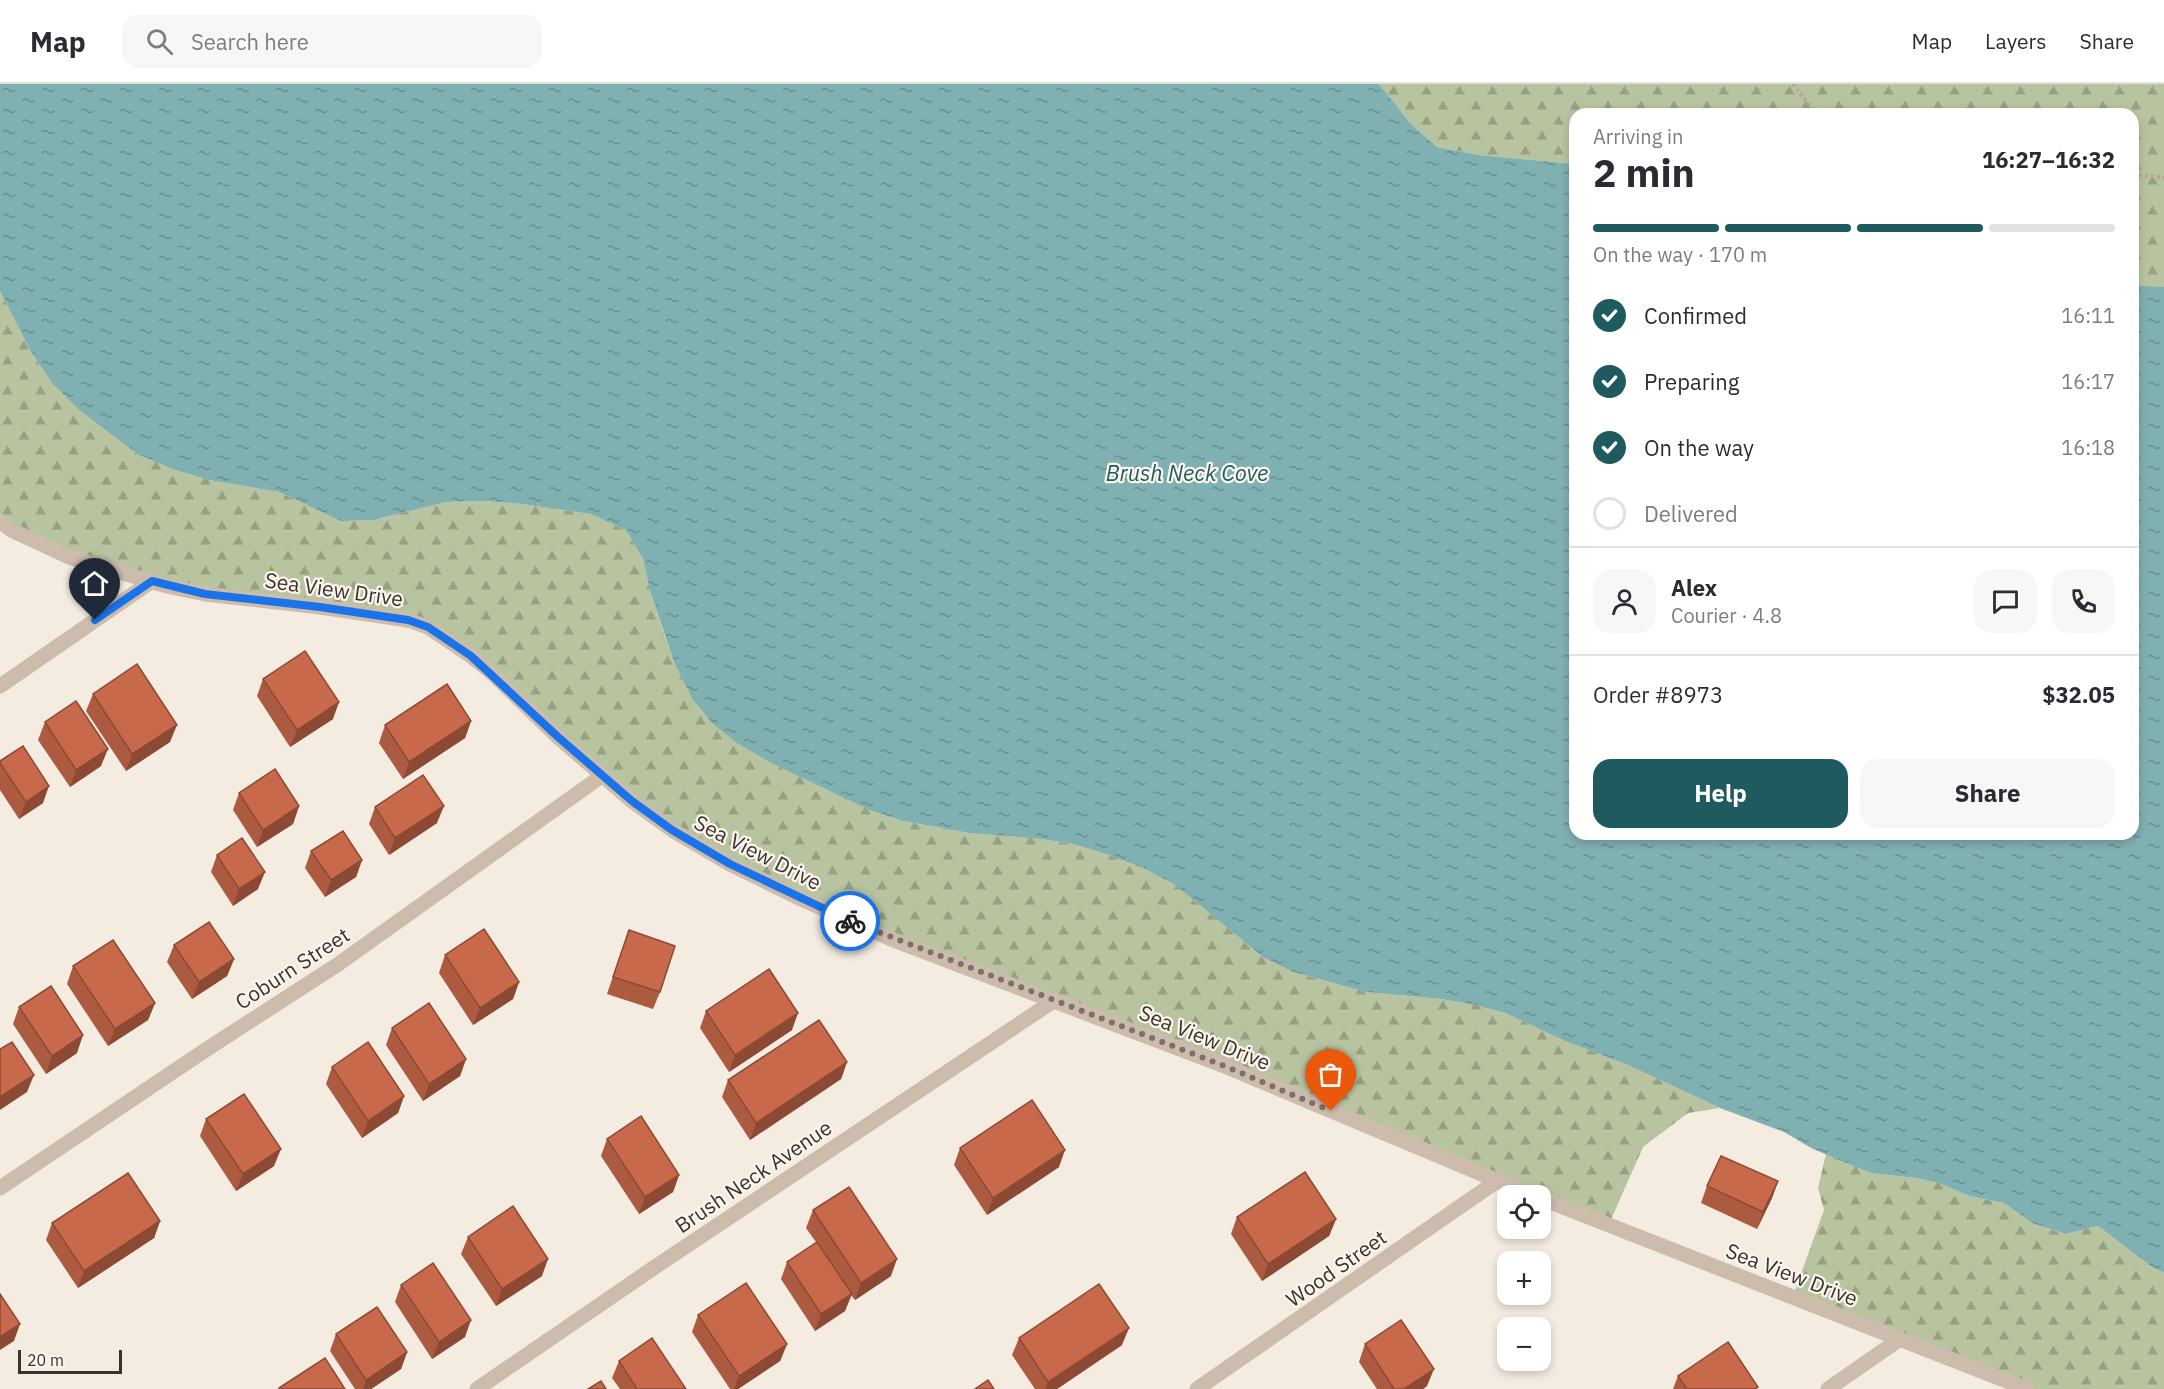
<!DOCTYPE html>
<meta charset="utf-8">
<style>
body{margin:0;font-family:"IBM Plex Sans",sans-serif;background:#f7f7f7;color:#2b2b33;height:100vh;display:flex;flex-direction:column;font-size:22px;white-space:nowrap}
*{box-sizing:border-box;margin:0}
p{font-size:20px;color:#7c7c81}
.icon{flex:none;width:33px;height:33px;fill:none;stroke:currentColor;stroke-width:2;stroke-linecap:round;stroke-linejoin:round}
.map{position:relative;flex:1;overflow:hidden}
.drawer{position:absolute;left:1569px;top:24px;width:570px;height:732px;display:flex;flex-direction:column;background:#fff;border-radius:18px;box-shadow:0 3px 9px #0003}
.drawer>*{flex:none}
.controls{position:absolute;left:1497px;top:1101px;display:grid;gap:12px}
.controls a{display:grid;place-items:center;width:54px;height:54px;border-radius:12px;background:#fff;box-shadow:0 3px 9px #0003;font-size:30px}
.scale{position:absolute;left:18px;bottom:15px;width:104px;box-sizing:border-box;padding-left:6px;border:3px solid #3b302b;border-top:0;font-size:16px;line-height:21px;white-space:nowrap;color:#3b302b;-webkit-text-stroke:4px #fbf5ee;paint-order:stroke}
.pin{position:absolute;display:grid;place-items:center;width:51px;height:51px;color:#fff;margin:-62px -26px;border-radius:50% 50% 50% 0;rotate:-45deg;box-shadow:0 0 6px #0007}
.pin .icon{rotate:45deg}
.courier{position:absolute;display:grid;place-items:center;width:60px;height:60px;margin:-30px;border:4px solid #1a73e8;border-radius:50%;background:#fff;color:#222;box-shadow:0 2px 8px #0007}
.head em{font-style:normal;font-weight:700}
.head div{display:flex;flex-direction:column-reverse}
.head{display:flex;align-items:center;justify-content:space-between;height:102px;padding:0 24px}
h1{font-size:39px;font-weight:700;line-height:45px}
.bar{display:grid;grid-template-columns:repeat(4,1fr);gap:9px 6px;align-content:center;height:72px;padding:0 24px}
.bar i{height:8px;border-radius:4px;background:#e1e1e2}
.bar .current{background:#1f5a5e}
.bar p{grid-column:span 4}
.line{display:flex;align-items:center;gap:15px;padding:0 24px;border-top:2px solid #e1e1e2}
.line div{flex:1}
.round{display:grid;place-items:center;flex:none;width:63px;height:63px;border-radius:18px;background:#f7f7f7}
ol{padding:0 24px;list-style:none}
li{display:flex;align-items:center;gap:18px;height:66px}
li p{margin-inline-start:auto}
li .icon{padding:6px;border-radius:50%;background:#1f5a5e;color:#fff;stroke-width:4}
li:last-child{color:#7c7c81}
li i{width:33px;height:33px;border:3px solid #e1e1e2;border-radius:50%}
.cta{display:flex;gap:12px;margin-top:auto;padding:12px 24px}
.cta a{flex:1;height:69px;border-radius:18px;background:#1f5a5e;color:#fff;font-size:24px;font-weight:700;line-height:69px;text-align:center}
.cta a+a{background:#f7f7f7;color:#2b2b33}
header{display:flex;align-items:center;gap:36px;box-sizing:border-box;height:84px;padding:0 30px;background:#fff;border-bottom:2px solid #e1e1e2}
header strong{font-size:28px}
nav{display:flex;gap:33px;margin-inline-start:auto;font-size:21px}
.search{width:420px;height:54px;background:#f7f7f7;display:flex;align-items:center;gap:15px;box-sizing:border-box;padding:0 21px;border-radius:18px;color:#7c7c81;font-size:22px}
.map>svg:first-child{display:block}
.forest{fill:url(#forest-firs)}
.water{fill:url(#water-ripples)}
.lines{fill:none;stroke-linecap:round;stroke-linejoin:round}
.path{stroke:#b9a596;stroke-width:4;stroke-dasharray:3 3;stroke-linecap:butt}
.street{stroke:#cdbbac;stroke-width:15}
.wall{fill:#ac5a40}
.shaded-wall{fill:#8c4a34}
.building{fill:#c8694b;stroke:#8c4a34;stroke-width:1.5}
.done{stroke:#7c716b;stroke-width:6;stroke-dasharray:0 10.8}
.route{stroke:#1a73e8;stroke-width:8}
.labels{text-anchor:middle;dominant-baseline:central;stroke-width:4.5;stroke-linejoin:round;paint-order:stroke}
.street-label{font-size:21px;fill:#3b302b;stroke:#fbf5ee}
.water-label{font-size:22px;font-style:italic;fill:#1f5a5e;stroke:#fbf5ee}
</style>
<header>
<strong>Map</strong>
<div class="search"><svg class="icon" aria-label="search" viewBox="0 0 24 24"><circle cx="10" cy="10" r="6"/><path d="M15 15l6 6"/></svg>Search here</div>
<nav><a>Map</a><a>Layers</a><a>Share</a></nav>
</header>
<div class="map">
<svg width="2164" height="1305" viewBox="0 0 2164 1305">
<defs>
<pattern id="forest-firs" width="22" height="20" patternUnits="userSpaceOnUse" patternTransform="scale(1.5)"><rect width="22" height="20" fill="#b8c4a0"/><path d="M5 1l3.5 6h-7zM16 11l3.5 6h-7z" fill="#97a083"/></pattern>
<pattern id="water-ripples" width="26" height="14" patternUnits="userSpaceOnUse" patternTransform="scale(1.5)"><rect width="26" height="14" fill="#7fb0b2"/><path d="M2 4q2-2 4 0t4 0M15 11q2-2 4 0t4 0" fill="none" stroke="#699091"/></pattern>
</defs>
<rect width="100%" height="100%" fill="#f4ebe1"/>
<!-- forest -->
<g class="forest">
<polygon points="1379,0 2164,0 2164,203 2133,201 2133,30 1575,30 1575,80 1479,71 1437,63 1412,41"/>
<polygon points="0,207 31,268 52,299 79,326 137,370 172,385 209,396 279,408 341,437 373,436 445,418 483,417 522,420 590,430 626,446 643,475 650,507 663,547 674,578 692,615 712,639 773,680 869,726 903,737 969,749 1041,755 1073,760 1106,770 1143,784 1175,801 1263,873 1293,888 1366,908 1441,915 1475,921 1505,929 1565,957 1628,981 1720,1024 1688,1029 1643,1063 1609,1140 1124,945 692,765 474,576 426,545 147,500 0,438"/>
<polygon points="1826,1070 1871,1089 1916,1094 1939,1099 1969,1112 2004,1119 2032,1139 2064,1150 2098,1142 2152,1183 2164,1189 2164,1305 2023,1305 1794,1209 1824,1126 1818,1104"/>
</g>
<!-- water -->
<polygon class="water" points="0,0 1379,0 1412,41 1437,63 1479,71 1575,80 1575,750 2133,750 2133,201 2164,203 2164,1189 2152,1183 2098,1142 2065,1150 2032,1139 2004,1119 1969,1112 1939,1099 1916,1094 1871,1089 1813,1065 1784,1048 1720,1024 1628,981 1565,957 1505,929 1475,921 1441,915 1366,908 1293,888 1263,873 1175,801 1143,784 1106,770 1073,760 1041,755 969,749 903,737 869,726 773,680 737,659 712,639 692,615 674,578 650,507 643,475 626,446 590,430 522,420 483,417 446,418 373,436 341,437 279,408 209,396 172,385 137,370 79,326 52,299 31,268 0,207"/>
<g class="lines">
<!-- path -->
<g class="path">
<polyline points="1793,0 1816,30"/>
<polyline points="2133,90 2164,94"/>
</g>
<!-- street -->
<g class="street">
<polyline points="0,437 11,446 69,473 167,502 205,510 320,523 408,536 428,543 471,572 490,587 558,653 632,717 672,746 730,780 801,815 891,855 1227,983 1534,1112"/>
<polyline points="0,602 152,497"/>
<polyline points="0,1104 207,965 337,881 603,691"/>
<polyline points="1540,1114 2027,1305"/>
<polyline points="477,1305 652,1185 1055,916"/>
<polyline points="1197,1305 1497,1097"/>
<polyline points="1828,1305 1900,1255"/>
</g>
</g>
<!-- wall -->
<g class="wall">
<polygon points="263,595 333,635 290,663 257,612"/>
<polygon points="93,610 170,658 126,687 86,627"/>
<polygon points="471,637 465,654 403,695 379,659 385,641"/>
<polygon points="45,638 101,682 70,703 38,656"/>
<polygon points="0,677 43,719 19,735 0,706"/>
<polygon points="239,709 299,722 293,740 257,763 233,726"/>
<polygon points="375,723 437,739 389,771 369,740"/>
<polygon points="311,767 362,776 356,793 325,813 305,784"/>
<polygon points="217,771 258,805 233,822 211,788"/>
<polygon points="174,861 234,875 227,892 192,915 167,878"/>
<polygon points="623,863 660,908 653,925 607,910"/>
<polygon points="445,871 519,898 513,915 473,941 439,889"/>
<polygon points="73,882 155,919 148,936 108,962 67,900"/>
<polygon points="19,923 77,969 46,990 13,940"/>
<polygon points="706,927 792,946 729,988 700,944"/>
<polygon points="392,944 466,975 460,992 423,1017 386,961"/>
<polygon points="847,978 841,995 750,1056 722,1013 728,996"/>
<polygon points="332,983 404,1012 398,1029 362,1054 326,1000"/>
<polygon points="206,1035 274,1082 236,1107 200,1052"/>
<polygon points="607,1055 679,1091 673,1108 639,1130 601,1072"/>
<polygon points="960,1064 1059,1083 987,1131 954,1081"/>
<polygon points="1778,1097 1772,1114 1757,1145 1701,1119 1707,1102"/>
<polygon points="813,1126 891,1192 855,1216 851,1211 845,1227 815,1247 781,1195 787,1178 816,1158 806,1144"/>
<polygon points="1237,1133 1336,1135 1329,1152 1262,1197 1231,1150"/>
<polygon points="160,1137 154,1154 78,1204 46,1156 52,1139"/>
<polygon points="468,1153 542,1192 496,1222 461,1170"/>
<polygon points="401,1201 465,1253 432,1275 395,1218"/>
<polygon points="698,1231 787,1260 780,1277 738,1305 730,1305 692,1248"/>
<polygon points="336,1250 407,1268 401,1285 371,1305 355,1305 330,1267"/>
<polygon points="1019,1254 1122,1261 1057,1305 1035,1305 1012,1271"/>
<polygon points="1365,1260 1427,1302 1423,1305 1377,1305 1359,1278"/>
<polygon points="619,1277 686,1305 620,1305 612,1294"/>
<polygon points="1678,1292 1758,1305 1673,1305"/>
</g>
<!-- shaded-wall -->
<g class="shaded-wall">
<polygon points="339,618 333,635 290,663 297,646"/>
<polygon points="471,637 465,654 403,695 409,678"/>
<polygon points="177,641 170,658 126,687 132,670"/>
<polygon points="108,665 101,682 70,703 76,686"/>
<polygon points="49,702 43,719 19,735 26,718"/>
<polygon points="299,722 293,740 257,763 263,746"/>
<polygon points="444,722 437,739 389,771 395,754"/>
<polygon points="362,776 356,793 325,813 331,796"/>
<polygon points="265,788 258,805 233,822 239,805"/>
<polygon points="234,875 227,892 192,915 199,898"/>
<polygon points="519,898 513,915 473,941 480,924"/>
<polygon points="155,919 148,936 108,962 115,945"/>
<polygon points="798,929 792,946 729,988 735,971"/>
<polygon points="83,951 77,969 46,990 52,972"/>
<polygon points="466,975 460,992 423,1017 429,1000"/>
<polygon points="847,978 841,995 750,1056 756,1039"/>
<polygon points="34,991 27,1008 0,1026 0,1013"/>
<polygon points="404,1012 398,1029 362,1054 368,1037"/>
<polygon points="281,1065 274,1082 236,1107 243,1090"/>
<polygon points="1065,1066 1059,1083 987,1131 993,1114"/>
<polygon points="679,1091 673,1108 639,1130 645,1113"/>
<polygon points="1778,1097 1772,1114 1757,1145 1763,1128"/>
<polygon points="1336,1135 1329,1152 1262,1197 1268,1180"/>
<polygon points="160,1137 154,1154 78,1204 84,1187"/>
<polygon points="548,1175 542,1192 496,1222 502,1205"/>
<polygon points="897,1175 891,1192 855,1216 861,1199"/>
<polygon points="852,1210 845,1227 815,1247 821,1230"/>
<polygon points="471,1236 465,1253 432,1275 439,1258"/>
<polygon points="20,1240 14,1257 0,1266 0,1253"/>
<polygon points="1129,1244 1122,1261 1057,1305 1045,1305 1048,1298"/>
<polygon points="787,1260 780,1277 738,1305 734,1305 739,1292"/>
<polygon points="407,1268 401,1285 371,1305 363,1305 366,1296"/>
<polygon points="1434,1285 1427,1302 1423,1305 1404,1305"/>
</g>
<!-- building -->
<g class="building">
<polygon points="305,567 339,618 297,646 263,595"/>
<polygon points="137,580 177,641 132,670 93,610"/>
<polygon points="447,600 471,637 409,678 385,641"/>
<polygon points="76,617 108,665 76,686 45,638"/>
<polygon points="23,662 49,702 26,718 0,679 0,677"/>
<polygon points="275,685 299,722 263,746 239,709"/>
<polygon points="423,691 444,722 395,754 375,723"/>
<polygon points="343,747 362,776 331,796 311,767"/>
<polygon points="242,754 265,788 239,805 217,771"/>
<polygon points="209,838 234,875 199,898 174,861"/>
<polygon points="484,845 519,898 480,924 445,871"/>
<polygon points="629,846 675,862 660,908 613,893"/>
<polygon points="113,856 155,919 115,945 73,882"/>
<polygon points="769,885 798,929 735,971 706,927"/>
<polygon points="51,902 83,951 52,972 19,923"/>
<polygon points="429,919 466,975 429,1000 392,944"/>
<polygon points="819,936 847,978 756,1039 728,996"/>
<polygon points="12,958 34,991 0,1013 0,965"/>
<polygon points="368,958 404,1012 368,1037 332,983"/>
<polygon points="244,1010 281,1065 243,1090 206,1035"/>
<polygon points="1032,1016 1065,1066 993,1114 960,1064"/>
<polygon points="641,1032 679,1091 645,1113 607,1055"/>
<polygon points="1721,1072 1778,1097 1763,1128 1707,1102"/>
<polygon points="1305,1088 1336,1135 1268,1180 1237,1133"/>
<polygon points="128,1089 160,1137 84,1187 52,1139"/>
<polygon points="849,1103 897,1175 861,1199 813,1126"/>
<polygon points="513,1122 548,1175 502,1205 468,1153"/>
<polygon points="817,1158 852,1210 821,1230 787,1178"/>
<polygon points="433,1179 471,1236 439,1258 401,1201"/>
<polygon points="746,1199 787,1260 739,1292 698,1231"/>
<polygon points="1099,1200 1129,1244 1048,1298 1019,1254"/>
<polygon points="0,1210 20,1240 0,1253"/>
<polygon points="377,1223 407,1268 366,1296 336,1250"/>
<polygon points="1401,1236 1434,1285 1404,1305 1394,1305 1365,1260"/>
<polygon points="652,1254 686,1305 637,1305 619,1277"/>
<polygon points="1728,1258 1758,1303 1755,1305 1687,1305 1678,1292"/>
<polygon points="325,1274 345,1305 279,1305 279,1304"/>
<polygon points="988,1296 994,1305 975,1305"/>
<polygon points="601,1297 606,1305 588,1305"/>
</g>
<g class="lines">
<!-- done -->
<polyline class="done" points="850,837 1227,983 1331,1027"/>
<!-- route -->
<polyline class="route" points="95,536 152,497 205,510 320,523 408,536 428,543 471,572 558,653 632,717 672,746 730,780 850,837"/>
</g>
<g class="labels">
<!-- street labels -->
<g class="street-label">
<text transform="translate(334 505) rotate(8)">Sea View Drive</text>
<text transform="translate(758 768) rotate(27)">Sea View Drive</text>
<text transform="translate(292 884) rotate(-33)">Coburn Street</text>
<text transform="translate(1205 953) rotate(22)">Sea View Drive</text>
<text transform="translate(753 1092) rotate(-34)">Brush Neck Avenue</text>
<text transform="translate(1336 1184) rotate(-35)">Wood Street</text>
<text transform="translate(1792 1190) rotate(21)">Sea View Drive</text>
</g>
<!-- water labels -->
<g class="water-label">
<text x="1187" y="388">Brush Neck Cove</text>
</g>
</g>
</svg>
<div class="controls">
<a><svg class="icon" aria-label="locate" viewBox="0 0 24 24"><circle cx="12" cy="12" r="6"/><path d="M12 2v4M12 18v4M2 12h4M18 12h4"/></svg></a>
<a>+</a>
<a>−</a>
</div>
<div class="scale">20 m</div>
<div class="pin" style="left:1331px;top:1027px;background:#ea580c"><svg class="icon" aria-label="bag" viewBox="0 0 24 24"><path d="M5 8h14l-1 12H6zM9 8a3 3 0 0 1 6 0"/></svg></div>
<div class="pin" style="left:95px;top:536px;background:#1f2937"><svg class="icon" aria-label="home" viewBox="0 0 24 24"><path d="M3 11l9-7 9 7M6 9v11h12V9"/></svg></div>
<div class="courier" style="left:850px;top:837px"><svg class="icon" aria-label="bike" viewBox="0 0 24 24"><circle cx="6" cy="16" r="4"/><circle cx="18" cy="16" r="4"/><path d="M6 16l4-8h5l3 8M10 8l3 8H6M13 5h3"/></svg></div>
<section class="drawer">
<div class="head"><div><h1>2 min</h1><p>Arriving in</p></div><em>16:27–16:32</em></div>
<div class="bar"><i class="current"></i><i class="current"></i><i class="current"></i><i></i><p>On the way · 170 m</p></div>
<ol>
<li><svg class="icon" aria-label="check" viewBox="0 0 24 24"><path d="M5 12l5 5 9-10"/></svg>Confirmed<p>16:11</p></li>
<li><svg class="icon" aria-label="check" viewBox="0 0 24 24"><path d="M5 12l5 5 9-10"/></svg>Preparing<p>16:17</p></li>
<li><svg class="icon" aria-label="check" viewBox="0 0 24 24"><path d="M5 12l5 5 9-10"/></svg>On the way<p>16:18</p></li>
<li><i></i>Delivered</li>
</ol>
<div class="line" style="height:108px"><a class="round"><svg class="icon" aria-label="person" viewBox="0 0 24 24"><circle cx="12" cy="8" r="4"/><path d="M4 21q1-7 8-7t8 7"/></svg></a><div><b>Alex</b><p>Courier · 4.8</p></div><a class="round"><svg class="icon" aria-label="chat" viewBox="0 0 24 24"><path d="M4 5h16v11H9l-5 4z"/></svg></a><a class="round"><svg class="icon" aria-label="phone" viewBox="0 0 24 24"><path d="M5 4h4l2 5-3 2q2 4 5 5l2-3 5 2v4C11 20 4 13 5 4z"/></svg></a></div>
<div class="line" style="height:78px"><div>Order #8973</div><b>$32.05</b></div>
<div class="cta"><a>Help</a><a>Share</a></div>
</section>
</div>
